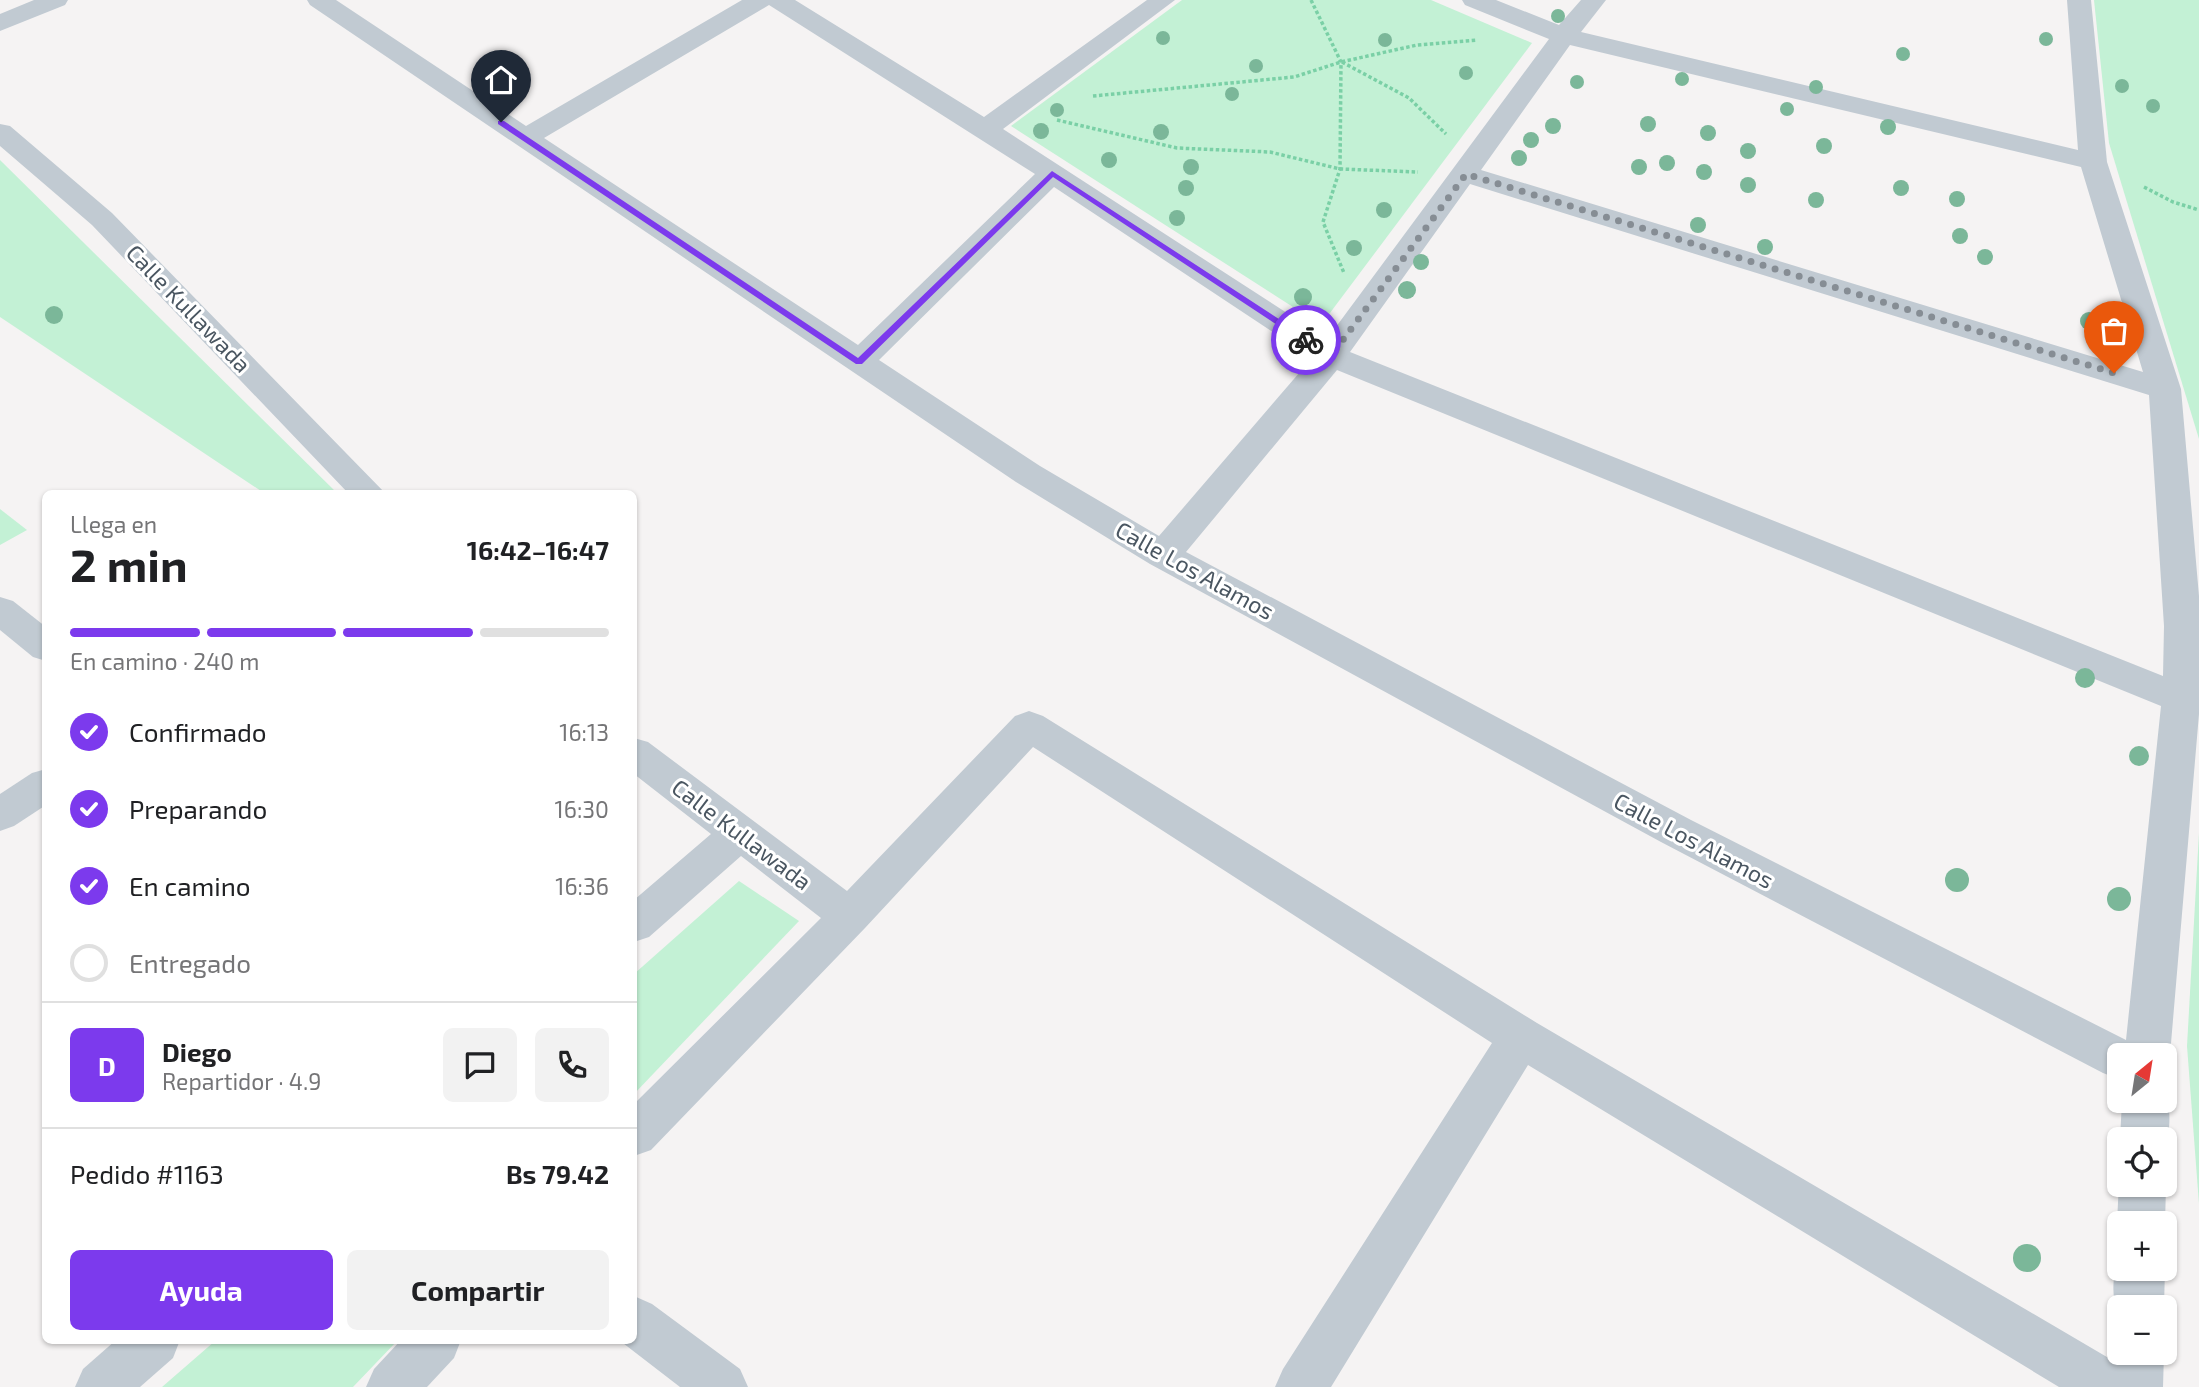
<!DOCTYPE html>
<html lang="es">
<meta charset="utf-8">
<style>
body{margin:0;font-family:"Exo 2",sans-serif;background:#f2f2f2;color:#202124;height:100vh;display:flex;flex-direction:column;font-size:26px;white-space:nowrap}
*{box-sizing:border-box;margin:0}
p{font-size:23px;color:#757577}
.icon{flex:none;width:38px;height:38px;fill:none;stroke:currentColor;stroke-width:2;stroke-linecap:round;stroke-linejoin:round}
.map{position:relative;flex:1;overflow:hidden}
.details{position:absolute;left:42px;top:490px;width:595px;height:854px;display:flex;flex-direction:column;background:#fff;border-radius:10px;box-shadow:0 2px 5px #0004}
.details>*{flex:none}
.needle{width:46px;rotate:30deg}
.fabs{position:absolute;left:2107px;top:1043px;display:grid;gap:14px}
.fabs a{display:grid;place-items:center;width:70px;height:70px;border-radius:10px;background:#fff;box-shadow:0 2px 5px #0004;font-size:35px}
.pin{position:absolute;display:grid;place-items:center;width:60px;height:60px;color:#fff;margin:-72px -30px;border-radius:50% 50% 50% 0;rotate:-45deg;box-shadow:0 0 7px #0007}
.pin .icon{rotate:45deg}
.courier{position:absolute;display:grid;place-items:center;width:70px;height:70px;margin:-35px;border:5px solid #7c3aed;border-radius:50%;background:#fff;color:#222;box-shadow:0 2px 9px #0007}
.headline em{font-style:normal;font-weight:700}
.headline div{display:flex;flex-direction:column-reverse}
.headline{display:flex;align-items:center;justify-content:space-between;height:119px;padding:0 28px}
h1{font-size:46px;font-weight:700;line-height:52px}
.bar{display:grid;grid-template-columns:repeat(4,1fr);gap:10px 7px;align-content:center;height:84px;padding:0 28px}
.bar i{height:9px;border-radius:5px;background:#e0e0e0}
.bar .current{background:#7c3aed}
.bar p{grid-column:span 4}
.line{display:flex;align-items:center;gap:18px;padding:0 28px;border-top:2px solid #e0e0e0}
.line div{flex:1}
.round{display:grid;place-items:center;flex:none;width:74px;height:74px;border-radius:10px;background:#f2f2f2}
ol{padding:0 28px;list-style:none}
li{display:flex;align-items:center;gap:21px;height:77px}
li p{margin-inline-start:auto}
li .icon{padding:7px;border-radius:50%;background:#7c3aed;color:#fff;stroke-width:4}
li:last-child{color:#757577}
li i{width:38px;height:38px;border:4px solid #e0e0e0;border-radius:50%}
.cta{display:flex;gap:14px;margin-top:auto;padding:14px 28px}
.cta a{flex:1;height:80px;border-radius:10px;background:#7c3aed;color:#fff;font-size:28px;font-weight:700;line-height:80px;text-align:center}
.cta a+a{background:#f2f2f2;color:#202124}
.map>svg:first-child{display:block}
.green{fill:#c3f1d5}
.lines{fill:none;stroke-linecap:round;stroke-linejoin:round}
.path{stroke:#7ad0a6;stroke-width:3.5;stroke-dasharray:3.5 2.5;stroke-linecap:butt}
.minor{fill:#c1cad2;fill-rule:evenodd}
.tree{fill:#7bb799}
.route{fill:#7c3aed}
.done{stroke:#868d94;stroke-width:7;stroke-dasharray:0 12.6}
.labels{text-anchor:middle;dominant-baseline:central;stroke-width:6;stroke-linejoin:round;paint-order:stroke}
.street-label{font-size:23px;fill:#4a5661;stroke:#fff}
</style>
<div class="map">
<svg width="2199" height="1387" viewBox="0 0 2199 1387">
<rect width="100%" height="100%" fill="#f5f3f3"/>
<!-- green -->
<g class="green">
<polygon points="1182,0 1431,0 1532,43 1321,325 1011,126"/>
<polygon points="2094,0 2199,0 2199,439 2109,143"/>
<polygon points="0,160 337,493 264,493 0,317"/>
<polygon points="0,509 27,530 0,545"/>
<polygon points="2199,833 2199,1204 2187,1046"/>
<polygon points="739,881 799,921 634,1094 634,974"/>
<polygon points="215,1341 215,1340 397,1341 353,1387 162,1387"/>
</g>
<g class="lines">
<!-- path -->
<g class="path">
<polyline points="1311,0 1341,62 1340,169 1323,222 1344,273"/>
<polyline points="1342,62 1409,98 1446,134"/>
<polyline points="1093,96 1294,77 1341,62 1417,45 1477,40"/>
<polyline points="1057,120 1177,148 1270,152 1340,169 1418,172"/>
<polyline points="2144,187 2173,202 2199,210"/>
</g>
<!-- minor -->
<g class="minor">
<polygon points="34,0 68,0 65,5 0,31 0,14"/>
<path d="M307 0H336L526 126 742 0H795L984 117 1147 0H1175L1003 129 1327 339 1549 39 1465 5 1462 0H1496L1559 25 1581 0H1606L1581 32 2078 150 2067 0H2091L2107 162 2181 389 2199 596V714L2170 1055 2165 1066V1055H2119V1079L2103 1073 1661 842 1150 564 1016 482 310 5ZM769 5 1035 174 858 345 544 138ZM1570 45 2081 167 2143 372 1481 170ZM1470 184 2149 395 2164 626 2163 676 1350 352ZM1054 187 1312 358 1159 536 1040 466 879 360ZM1337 370 2161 706 2126 1040 1691 820 1186 552Z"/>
<polygon points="0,124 10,126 112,213 386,494 349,494 92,225 0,146"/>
<polygon points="0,597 13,601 46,627 46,661 33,657 0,630"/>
<polygon points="1029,711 1043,716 1537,1023 2112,1360 2119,1337 2119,1353 2164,1353 2163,1387 2059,1387 1528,1065 1331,1387 1275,1387 1283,1369 1492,1043 1033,747 865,928 651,1150 634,1156 634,1104 821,918 741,856 649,937 634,942 634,900 711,834 634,774 634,738 648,742 847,891 1015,716"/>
<polygon points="46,769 46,805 14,826 0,831 0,794 32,773"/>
<path d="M2165 1094C2171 1106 2171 1132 2165 1145V1139H2120L2122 1101H2165Z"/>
<polygon points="2119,1182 2119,1185 2165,1185 2165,1182 2166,1185 2165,1225 2119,1223 2119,1229 2117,1223"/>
<path d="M2119 1259V1269H2165L2164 1307H2119V1320C2112 1302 2111 1277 2119 1259Z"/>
<polygon points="634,1296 652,1304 740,1369 748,1387 680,1387 619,1340 634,1340"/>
<polygon points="116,1340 180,1340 173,1358 140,1387 75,1387 83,1369"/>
<polygon points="401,1340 461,1340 454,1358 427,1387 366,1387 374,1369"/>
</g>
</g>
<!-- trees -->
<g class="tree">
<circle cx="1558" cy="16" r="7"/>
<circle cx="1163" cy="38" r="7"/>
<circle cx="2046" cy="39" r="7"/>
<circle cx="1385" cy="40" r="7"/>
<circle cx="1903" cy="54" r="7"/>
<circle cx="1256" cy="66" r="7"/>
<circle cx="1466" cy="73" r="7"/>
<circle cx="1682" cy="79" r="7"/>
<circle cx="1577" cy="82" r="7"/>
<circle cx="2122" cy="86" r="7"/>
<circle cx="1816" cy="87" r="7"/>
<circle cx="1232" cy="94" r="7"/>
<circle cx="2153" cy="106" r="7"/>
<circle cx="1787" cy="109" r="7"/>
<circle cx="1057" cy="110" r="7"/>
<circle cx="1648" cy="124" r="8"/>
<circle cx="1553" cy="126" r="8"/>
<circle cx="1888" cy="127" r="8"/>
<circle cx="1041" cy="131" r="8"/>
<circle cx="1161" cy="132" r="8"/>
<circle cx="1708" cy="133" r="8"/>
<circle cx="1531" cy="140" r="8"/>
<circle cx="1824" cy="146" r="8"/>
<circle cx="1748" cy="151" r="8"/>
<circle cx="1519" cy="158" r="8"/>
<circle cx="1109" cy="160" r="8"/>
<circle cx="1667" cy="163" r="8"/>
<circle cx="1191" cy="167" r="8"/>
<circle cx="1639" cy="167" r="8"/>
<circle cx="1704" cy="172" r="8"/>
<circle cx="1748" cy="185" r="8"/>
<circle cx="1186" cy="188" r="8"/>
<circle cx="1901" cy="188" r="8"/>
<circle cx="1957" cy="199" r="8"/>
<circle cx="1816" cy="200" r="8"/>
<circle cx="1384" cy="210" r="8"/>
<circle cx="1177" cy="218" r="8"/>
<circle cx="1698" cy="225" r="8"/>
<circle cx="1960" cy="236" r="8"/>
<circle cx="1765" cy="247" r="8"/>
<circle cx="1354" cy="248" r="8"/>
<circle cx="1985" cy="257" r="8"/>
<circle cx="1421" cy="262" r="8"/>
<circle cx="1407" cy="290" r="9"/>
<circle cx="1303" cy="297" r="9"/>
<circle cx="54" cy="315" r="9"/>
<circle cx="2089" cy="321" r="9"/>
<circle cx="2085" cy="678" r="10"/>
<circle cx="2139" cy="756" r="10"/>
<circle cx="1957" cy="880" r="12"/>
<circle cx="2119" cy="899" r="12"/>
<circle cx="2027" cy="1258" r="14"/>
</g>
<!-- route -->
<polygon class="route" points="498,121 504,121 858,358 1052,171 1311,340 1303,342 1053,177 862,364 856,364 498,124"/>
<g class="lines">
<!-- done -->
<polyline class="done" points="1306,340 1331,356 1466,174 2114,373"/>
</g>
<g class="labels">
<!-- street labels -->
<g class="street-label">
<text transform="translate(189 308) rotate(46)">Calle Kullawada</text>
<text transform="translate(1195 570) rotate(29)">Calle Los Alamos</text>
<text transform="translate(742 834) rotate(37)">Calle Kullawada</text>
<text transform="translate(1694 840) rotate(28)">Calle Los Alamos</text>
</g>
</g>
</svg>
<div class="fabs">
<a><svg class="needle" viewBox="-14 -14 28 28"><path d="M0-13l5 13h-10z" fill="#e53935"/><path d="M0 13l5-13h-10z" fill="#757577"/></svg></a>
<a><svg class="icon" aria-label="locate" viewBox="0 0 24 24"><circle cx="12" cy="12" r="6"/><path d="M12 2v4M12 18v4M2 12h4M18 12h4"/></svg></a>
<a>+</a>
<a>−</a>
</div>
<div class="pin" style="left:2114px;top:373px;background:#ea580c"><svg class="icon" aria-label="bag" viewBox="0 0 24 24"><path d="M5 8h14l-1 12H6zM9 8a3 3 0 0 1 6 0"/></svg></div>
<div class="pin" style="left:501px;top:122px;background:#1f2937"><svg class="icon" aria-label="home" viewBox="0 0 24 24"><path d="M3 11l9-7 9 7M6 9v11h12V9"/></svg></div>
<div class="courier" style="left:1306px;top:340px"><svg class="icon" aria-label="bike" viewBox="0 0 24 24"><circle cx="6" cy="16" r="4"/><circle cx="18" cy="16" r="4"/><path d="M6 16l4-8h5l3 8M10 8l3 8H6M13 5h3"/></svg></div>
<section class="details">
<div class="headline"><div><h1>2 min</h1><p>Llega en</p></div><em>16:42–16:47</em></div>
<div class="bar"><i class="current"></i><i class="current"></i><i class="current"></i><i></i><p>En camino · 240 m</p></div>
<ol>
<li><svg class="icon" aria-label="check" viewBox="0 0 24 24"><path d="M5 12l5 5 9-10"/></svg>Confirmado<p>16:13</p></li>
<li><svg class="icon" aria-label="check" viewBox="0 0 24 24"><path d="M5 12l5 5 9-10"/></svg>Preparando<p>16:30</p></li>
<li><svg class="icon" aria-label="check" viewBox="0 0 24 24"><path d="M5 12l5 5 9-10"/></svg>En camino<p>16:36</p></li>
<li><i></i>Entregado</li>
</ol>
<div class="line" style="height:126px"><b class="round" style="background:#7c3aed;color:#fff">D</b><div><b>Diego</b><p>Repartidor · 4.9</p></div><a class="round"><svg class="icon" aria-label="chat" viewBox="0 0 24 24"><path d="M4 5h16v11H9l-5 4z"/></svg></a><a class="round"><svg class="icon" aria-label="phone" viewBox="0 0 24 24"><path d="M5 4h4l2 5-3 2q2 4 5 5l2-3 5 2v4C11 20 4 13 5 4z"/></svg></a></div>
<div class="line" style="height:91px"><div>Pedido #1163</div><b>Bs 79.42</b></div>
<div class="cta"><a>Ayuda</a><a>Compartir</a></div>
</section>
</div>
